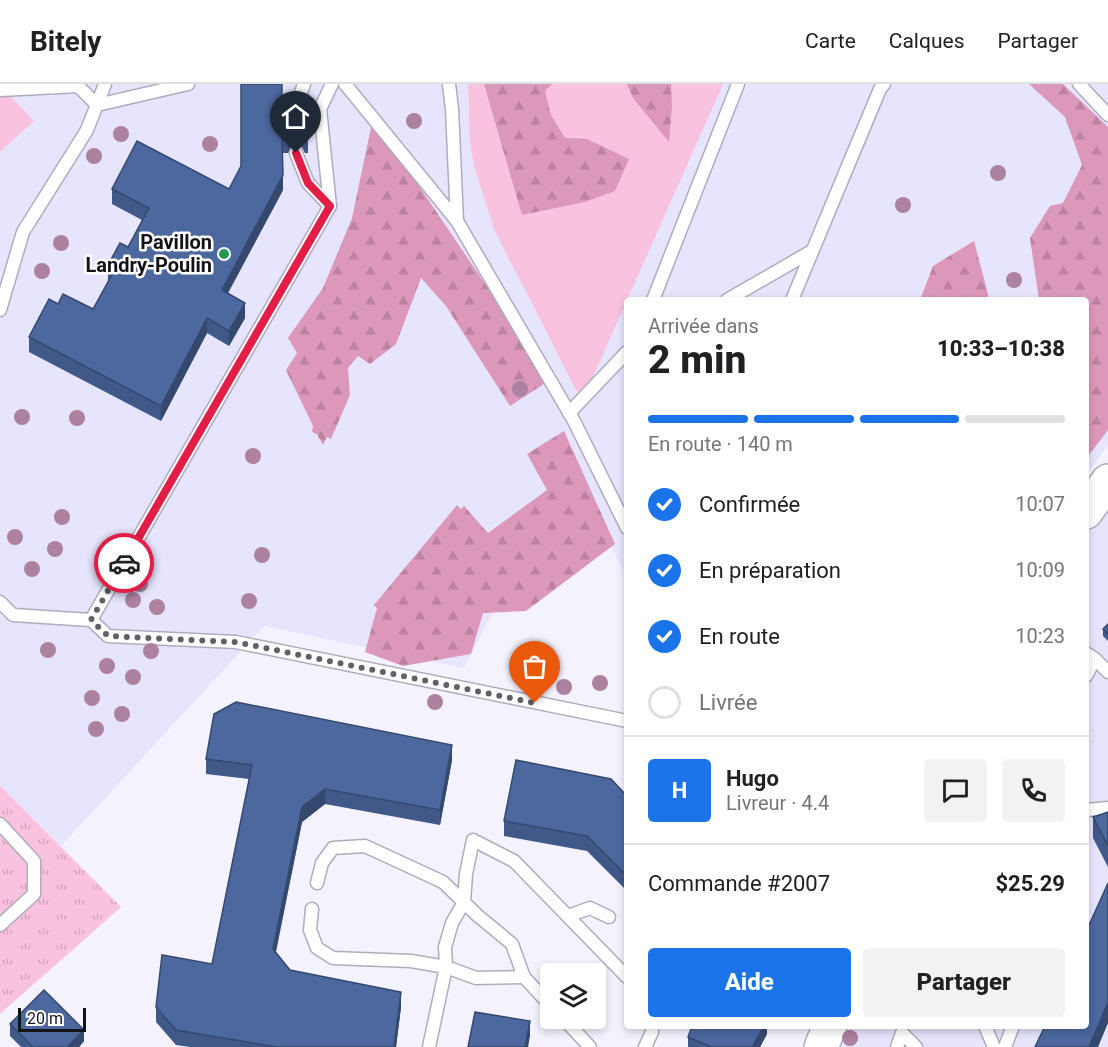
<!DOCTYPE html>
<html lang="fr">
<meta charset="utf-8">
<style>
body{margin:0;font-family:Roboto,sans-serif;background:#f2f2f2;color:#202124;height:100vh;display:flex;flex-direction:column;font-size:22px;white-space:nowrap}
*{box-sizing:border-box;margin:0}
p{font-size:20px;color:#757577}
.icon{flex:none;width:33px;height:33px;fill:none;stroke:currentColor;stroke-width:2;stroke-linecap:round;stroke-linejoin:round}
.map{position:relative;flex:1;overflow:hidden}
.side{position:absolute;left:624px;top:213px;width:465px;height:732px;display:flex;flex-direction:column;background:#fff;border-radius:6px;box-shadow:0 3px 9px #0003}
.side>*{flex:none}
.fabs{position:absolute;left:540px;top:879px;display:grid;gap:12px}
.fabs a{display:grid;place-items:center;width:66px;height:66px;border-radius:6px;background:#fff;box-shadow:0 3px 9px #0003;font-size:30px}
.scale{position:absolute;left:18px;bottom:15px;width:68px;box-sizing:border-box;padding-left:6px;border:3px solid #131218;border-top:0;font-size:16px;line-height:21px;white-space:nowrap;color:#131218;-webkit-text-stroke:4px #fff;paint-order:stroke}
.pin{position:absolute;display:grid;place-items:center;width:51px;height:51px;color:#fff;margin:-62px -26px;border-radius:50% 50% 50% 0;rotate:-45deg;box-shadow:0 0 6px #0007}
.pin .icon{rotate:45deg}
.courier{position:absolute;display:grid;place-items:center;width:60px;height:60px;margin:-30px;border:4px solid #e11d48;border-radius:50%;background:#fff;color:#222;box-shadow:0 2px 8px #0007}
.head em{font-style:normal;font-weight:800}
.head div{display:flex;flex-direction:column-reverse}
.head{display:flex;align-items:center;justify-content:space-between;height:102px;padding:0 24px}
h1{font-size:39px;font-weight:800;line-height:45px}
.bar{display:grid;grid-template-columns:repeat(4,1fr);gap:9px 6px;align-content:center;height:72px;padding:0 24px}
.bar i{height:8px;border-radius:4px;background:#e0e0e0}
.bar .active{background:#1a73e8}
.bar p{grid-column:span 4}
.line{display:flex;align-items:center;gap:15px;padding:0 24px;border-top:2px solid #e0e0e0}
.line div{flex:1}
.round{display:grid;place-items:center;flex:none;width:63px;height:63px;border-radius:6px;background:#f2f2f2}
ol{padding:0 24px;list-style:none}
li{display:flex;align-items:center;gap:18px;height:66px}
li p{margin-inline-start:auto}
li .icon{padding:6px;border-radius:50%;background:#1a73e8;color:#fff;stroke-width:4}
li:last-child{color:#757577}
li i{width:33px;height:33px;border:3px solid #e0e0e0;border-radius:50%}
.cta{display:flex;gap:12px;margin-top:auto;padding:12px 24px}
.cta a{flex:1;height:69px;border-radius:6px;background:#1a73e8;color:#fff;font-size:24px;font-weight:800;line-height:69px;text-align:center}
.cta a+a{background:#f2f2f2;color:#202124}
header{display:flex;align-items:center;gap:36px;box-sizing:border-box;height:84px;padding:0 30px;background:#fff;border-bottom:2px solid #e0e0e0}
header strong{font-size:28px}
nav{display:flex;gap:33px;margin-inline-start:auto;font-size:21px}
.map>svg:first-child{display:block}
.built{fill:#e7e4fd}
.green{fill:#f9c2de}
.forest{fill:url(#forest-firs)}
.park{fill:url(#park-tufts)}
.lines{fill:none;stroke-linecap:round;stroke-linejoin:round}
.lane-casing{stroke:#aeacbd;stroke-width:15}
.secondary-casing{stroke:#aeacbd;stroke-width:36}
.lane{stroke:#fff;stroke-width:12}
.secondary{stroke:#fff;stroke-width:33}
.tree{fill:#ad81a0}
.wall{fill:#415989}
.shaded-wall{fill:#35496f}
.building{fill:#4c689f;stroke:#35496f;stroke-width:1.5}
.done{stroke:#616068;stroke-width:6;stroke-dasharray:0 10.8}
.route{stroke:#e11d48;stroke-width:8}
.poi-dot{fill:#26964f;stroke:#fff;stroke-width:2}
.labels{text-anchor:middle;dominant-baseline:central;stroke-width:5;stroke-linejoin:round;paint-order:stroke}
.poi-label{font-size:20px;font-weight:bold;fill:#131218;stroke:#fff;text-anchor:end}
</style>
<header>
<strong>Bitely</strong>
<nav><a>Carte</a><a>Calques</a><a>Partager</a></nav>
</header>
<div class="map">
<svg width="1108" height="963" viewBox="0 0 1108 963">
<defs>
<pattern id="forest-firs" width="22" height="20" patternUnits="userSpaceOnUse" patternTransform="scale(1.5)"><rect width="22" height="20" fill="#dc98bb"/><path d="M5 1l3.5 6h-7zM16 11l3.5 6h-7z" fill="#bc82a0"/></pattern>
<pattern id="park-tufts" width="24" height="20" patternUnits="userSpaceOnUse" patternTransform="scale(1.5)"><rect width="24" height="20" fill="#f9c2de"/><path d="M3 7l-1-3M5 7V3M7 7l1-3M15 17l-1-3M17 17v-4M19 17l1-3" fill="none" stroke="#d5a6be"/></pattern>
</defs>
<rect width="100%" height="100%" fill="#f3f2fd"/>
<!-- built -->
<g class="built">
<polygon points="0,0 1108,0 1108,361 1086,391 1086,216 627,216 627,494 610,460 495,524 464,584 264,542 61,762 0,702"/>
<polygon points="1108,397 1108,963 821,963 830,942 1086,942 1086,428"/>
</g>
<!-- green -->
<g class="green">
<polygon points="468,0 723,0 592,295 593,306 581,310 576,306 494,145 474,82 470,58"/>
<polygon points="0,1 34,37 0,68"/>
</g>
<!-- forest -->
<g class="forest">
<polygon points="484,0 552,0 545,7 551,31 565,54 587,55 629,75 615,107 585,118 522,131"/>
<polygon points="627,0 671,0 672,22 669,58 633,14"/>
<polygon points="1029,0 1063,0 1108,43 1108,346 1086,375 1086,216 1039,216 1030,154 1050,122 1063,119 1082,81 1065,33"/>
<polygon points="373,34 550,296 510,322 446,222 421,194 396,260 370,280 358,272 348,284 350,311 331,355 327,353 323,361 317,350 312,348 313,342 286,286 297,269 288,254 323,204 352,134"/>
<polygon points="974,157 988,210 988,216 920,216 933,182"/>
<polygon points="564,347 615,460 526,527 483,529 471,570 403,582 365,568 377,524 374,521 457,421 461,425 464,422 488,449 547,406 527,370"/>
</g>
<!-- park -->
<polygon class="park" points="0,702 121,823 0,930"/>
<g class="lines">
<!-- lane casing -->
<g class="lane-casing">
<g id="lane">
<polyline points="76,0 97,21 188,0"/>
<polyline points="345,0 457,137 574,337 627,444"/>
<polyline points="449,0 452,25 457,137"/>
<polyline points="1079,0 1108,31"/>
<polyline points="0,6 79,2"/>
<polyline points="295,41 297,20 304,0"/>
<polyline points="296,69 308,99 330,122"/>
<polyline points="653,216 738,0"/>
<polyline points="727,216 812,167"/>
<polyline points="792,216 880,5 884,0"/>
<polyline points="0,226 23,148 87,46 105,0"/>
<polyline points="569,329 627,268"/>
<polyline points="0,518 13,531 91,536 108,552 236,558 627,637"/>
<polyline points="91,536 330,122 320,25 332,0"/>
<polyline points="1086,569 1095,575 1086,592"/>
<polyline points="1095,575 1108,588"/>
<polyline points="1086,726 1108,724"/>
<polyline points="0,740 34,777 34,810 0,841"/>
<polyline points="312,825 310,846 317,864 333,874 411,877 446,883 476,894 524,893 512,860 477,831 443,798 365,762 333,764 322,779 317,799"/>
<polyline points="568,832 590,824 609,833"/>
<polyline points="524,893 550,921"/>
<polyline points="563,934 590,963"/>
<polyline points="985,942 994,963"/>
<polyline points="429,963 446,883 445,863 452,839 464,818 466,790 473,756 514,777 627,893"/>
<polyline points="645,963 652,948 652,942"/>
<polyline points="897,963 902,949 916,963"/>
<polyline points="1005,963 1013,942"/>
</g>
</g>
<!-- secondary casing -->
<g class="secondary-casing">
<g id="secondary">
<polyline points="1086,428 1108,397"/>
<polyline points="821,963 830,942"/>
</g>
</g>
<!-- lane -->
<use href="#lane" class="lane"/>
<!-- secondary -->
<use href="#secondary" class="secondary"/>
</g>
<!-- trees -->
<g class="tree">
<circle cx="414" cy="37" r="8"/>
<circle cx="121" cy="50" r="8"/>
<circle cx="210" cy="60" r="8"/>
<circle cx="94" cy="72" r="8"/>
<circle cx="998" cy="89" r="8"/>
<circle cx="903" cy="121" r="8"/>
<circle cx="61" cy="159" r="8"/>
<circle cx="42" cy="187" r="8"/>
<circle cx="1014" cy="196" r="8"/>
<circle cx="520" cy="305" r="8"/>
<circle cx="22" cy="333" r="8"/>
<circle cx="77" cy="334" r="8"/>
<circle cx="253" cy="372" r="8"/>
<circle cx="62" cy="433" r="8"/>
<circle cx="15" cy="453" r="8"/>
<circle cx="55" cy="465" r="8"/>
<circle cx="262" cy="471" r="8"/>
<circle cx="32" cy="485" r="8"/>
<circle cx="140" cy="500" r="8"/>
<circle cx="133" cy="516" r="8"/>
<circle cx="249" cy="517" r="8"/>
<circle cx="157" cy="523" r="8"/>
<circle cx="48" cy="566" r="8"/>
<circle cx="151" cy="567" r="8"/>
<circle cx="107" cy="582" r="8"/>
<circle cx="133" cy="593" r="8"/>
<circle cx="600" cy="599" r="8"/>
<circle cx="564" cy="603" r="8"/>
<circle cx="92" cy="614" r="8"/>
<circle cx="435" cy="618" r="8"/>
<circle cx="122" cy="630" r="8"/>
<circle cx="96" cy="645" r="8"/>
<circle cx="850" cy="954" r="8"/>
</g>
<!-- wall -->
<g class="wall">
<polygon points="282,26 290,32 295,34 301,31 308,26 308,69 305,69 302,63 297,61 290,63 288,69 283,69 283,106 228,209 245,234 229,262 207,249 161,337 29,268 29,253 58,220 93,225 109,197 108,196 108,181 128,163 142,136 112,120 112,105 229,105"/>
<polygon points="1108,540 1108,557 1103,552 1103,545"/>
<polygon points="206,675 452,676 440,741 325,720 302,738 276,868 290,886 401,923 396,963 190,963 176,961 156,938 156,923 212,880 249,695 206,690"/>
<polygon points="627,712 627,807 587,767 504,752 504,737"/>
<polygon points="1108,728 1108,783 1093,754 1093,733"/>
<polygon points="10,940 84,957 79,963 21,963 10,952"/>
<polygon points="767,942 767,950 760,963 688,963 688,953"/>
</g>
<!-- shaded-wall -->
<g class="shaded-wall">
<polygon points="297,46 297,61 290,63 288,69 288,54 290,49"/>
<polygon points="283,91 283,106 222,220 222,206"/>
<polygon points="245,219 245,234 229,262 229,247"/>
<polygon points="207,234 207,249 161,337 161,322"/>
<polygon points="452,661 452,676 440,741 440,726"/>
<polygon points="325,705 325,720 302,738 273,880 273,865 302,723"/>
<polygon points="401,908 401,923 396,963 394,963"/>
<polygon points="1108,918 1108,939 1098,963 1089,963"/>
<polygon points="530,937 530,952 528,963 525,963"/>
<polygon points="764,942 767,942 767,950 760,963 752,963"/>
<polygon points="84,946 84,957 79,963 67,963"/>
</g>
<!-- building -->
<g class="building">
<polygon points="241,0 282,0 282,26 287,26 290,32 295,34 301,31 303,26 308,26 308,54 305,54 302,48 297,46 290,49 288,54 282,54 283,91 222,206 245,219 229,247 207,234 161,322 29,253 49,215 58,220 63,210 93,225 115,185 108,181 120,159 128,163 149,124 112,105 137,57 229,105 241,82"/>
<polygon points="1108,540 1108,550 1103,545"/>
<polygon points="236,618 452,661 440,726 325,705 302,723 273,865 290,886 401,908 394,963 276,963 176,946 156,923 162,871 212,880 252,681 206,675 214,630"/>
<polygon points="516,676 611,695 627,712 627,792 587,752 504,737"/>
<polygon points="1108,728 1108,762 1093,733"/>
<polygon points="1108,799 1108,918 1089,963 1035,963 1045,942 1086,942 1086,848"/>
<polygon points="44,906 84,946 67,963 33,963 10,940"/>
<polygon points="475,928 530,937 525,963 468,963"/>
<polygon points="692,942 764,942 752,963 711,963 688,953"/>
</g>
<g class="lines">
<!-- done -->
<polyline class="done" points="124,479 91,536 108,552 236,558 535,619"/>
<!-- route -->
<polyline class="route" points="124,479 330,122 308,99 296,69"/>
</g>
<!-- markers -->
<circle class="poi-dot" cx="224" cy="170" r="6"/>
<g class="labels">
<!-- poi labels -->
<g class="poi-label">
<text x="212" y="158">Pavillon<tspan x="212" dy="23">Landry-Poulin</tspan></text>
</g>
</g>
</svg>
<div class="fabs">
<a><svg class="icon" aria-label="layers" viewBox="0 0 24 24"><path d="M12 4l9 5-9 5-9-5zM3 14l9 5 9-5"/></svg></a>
</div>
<div class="scale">20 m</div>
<div class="pin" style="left:535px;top:619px;background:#ea580c"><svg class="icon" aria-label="bag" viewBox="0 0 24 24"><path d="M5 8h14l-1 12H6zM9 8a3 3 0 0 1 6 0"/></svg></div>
<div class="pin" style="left:296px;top:69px;background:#1f2937"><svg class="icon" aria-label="home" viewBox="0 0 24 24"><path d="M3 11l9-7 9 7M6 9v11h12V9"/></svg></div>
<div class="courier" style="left:124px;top:479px"><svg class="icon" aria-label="car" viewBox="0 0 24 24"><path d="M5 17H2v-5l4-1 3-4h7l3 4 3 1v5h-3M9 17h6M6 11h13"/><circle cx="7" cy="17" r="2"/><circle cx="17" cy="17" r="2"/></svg></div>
<section class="side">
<div class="head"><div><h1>2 min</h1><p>Arrivée dans</p></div><em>10:33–10:38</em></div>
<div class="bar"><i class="active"></i><i class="active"></i><i class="active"></i><i></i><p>En route · 140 m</p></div>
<ol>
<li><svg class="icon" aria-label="check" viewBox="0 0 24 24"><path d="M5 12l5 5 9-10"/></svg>Confirmée<p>10:07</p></li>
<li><svg class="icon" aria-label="check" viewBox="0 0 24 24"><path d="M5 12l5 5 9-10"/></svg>En préparation<p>10:09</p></li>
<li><svg class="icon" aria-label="check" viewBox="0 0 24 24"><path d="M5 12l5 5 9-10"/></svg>En route<p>10:23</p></li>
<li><i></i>Livrée</li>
</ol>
<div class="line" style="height:108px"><b class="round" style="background:#1a73e8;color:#fff">H</b><div><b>Hugo</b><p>Livreur · 4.4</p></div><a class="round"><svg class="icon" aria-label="chat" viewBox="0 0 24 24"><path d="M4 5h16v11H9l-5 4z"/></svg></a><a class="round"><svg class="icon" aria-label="phone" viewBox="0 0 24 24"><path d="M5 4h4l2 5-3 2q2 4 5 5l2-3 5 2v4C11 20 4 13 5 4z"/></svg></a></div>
<div class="line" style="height:78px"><div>Commande #2007</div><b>$25.29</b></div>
<div class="cta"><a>Aide</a><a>Partager</a></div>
</section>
</div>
